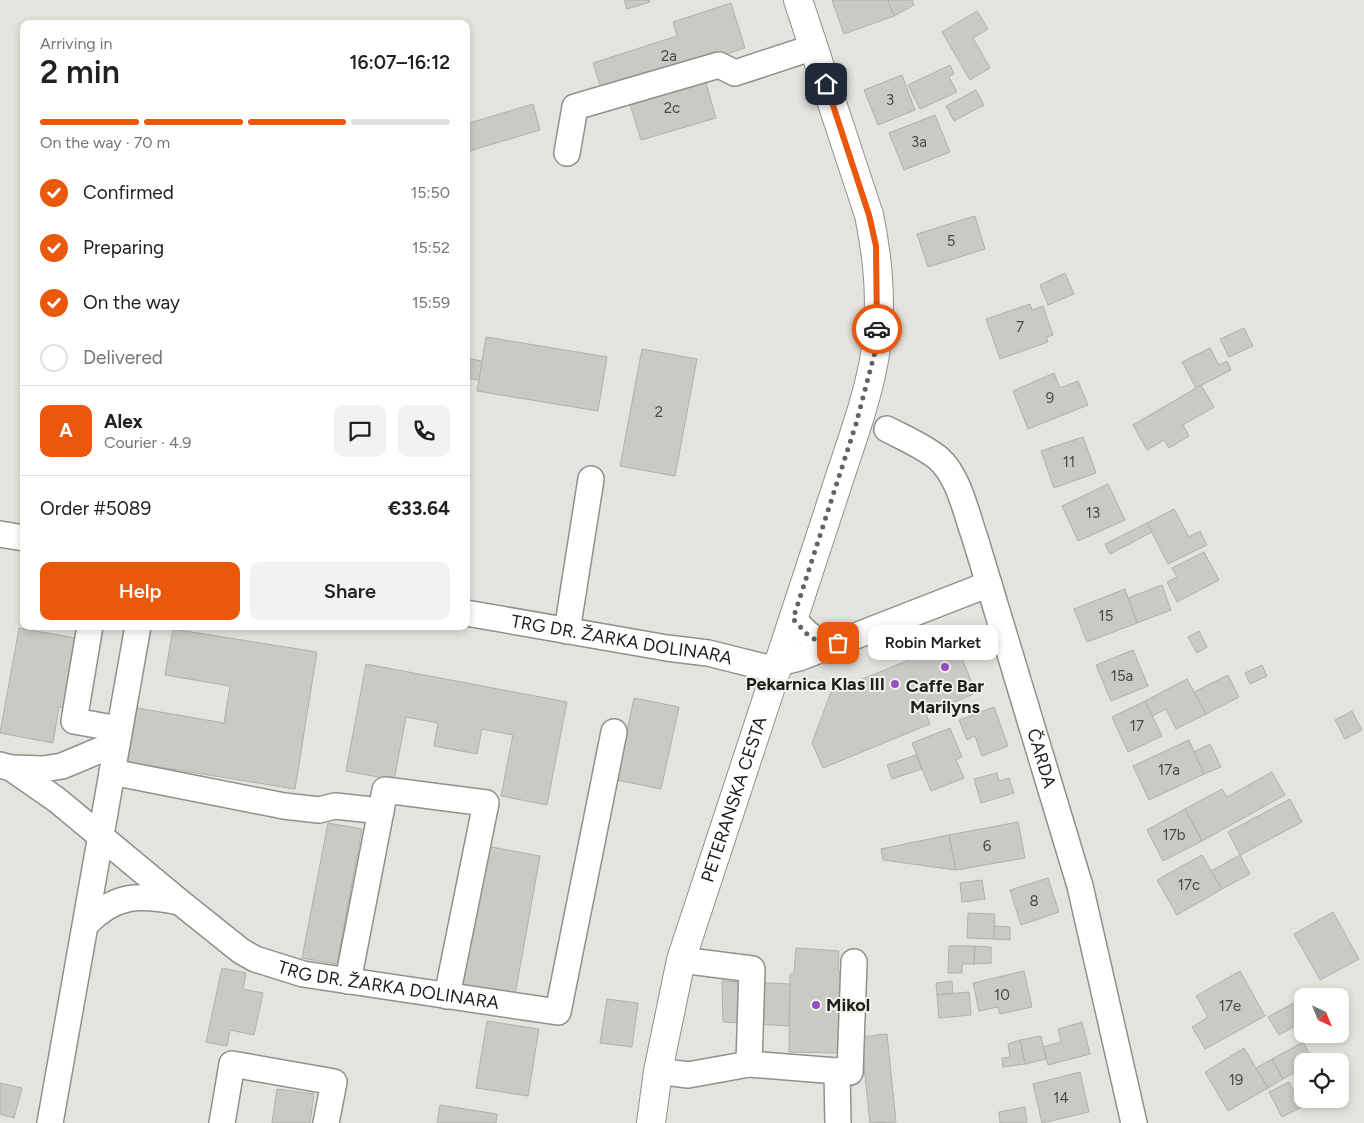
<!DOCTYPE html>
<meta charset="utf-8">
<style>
body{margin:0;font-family:Figtree,sans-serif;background:#f2f2f2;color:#202124;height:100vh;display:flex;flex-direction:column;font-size:19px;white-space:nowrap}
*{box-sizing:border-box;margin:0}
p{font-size:16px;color:#757577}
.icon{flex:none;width:28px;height:28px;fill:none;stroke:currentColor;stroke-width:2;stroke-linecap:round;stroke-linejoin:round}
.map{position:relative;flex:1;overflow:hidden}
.sheet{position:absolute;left:20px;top:20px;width:450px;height:610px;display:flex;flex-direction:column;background:#fff;border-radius:10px;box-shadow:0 2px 8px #0003}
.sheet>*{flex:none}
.needle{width:32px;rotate:137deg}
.fabs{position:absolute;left:1294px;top:988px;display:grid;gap:10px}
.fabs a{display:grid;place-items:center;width:55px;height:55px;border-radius:10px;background:#fff;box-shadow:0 2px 8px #0003;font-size:25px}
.pin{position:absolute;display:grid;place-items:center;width:42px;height:42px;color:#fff;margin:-21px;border-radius:10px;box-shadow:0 2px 8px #0006}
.courier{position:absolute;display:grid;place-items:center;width:50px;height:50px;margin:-25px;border:4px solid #ea580c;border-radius:50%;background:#fff;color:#222;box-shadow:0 1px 6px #0007}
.bubble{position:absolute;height:35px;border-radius:10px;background:#fff;box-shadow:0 2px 8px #0003;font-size:16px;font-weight:600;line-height:35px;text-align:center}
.summary em{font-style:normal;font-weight:600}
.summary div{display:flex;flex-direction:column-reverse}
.summary{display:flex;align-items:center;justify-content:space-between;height:85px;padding:0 20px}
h1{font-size:32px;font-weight:600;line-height:38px}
.bar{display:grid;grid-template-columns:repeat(4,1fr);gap:8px 5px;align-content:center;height:60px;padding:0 20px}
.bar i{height:6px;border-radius:4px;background:#e0e0e0}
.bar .active{background:#ea580c}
.bar p{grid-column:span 4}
.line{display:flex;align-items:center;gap:12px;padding:0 20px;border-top:1px solid #e0e0e0}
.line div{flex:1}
.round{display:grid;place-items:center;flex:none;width:52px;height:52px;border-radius:10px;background:#f2f2f2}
ol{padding:0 20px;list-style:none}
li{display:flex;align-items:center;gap:15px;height:55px}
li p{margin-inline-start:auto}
li .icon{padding:5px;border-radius:50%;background:#ea580c;color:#fff;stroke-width:4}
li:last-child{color:#757577}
li i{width:28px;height:28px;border:2px solid #e0e0e0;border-radius:50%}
.button{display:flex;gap:10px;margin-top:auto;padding:10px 20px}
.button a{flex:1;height:58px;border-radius:10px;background:#ea580c;color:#fff;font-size:20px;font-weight:600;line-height:58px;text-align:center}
.button a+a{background:#f2f2f2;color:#202124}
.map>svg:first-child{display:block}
.building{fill:#cac9c4;stroke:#b1b0ab}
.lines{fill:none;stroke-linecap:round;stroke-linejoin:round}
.minor-casing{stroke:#91908b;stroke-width:28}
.major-casing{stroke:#91908b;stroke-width:30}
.minor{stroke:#fff;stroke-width:25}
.major{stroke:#fff;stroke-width:28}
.done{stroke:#636360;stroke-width:5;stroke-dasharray:0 9}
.route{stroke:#ea580c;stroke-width:6}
.poi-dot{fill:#984fc2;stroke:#f1f1eb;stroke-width:2}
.labels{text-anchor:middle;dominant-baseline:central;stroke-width:4;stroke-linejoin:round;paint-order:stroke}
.number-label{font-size:15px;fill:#494946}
.street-label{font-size:18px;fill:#1e1e1c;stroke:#f1f1eb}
.poi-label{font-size:18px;font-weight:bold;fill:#1e1e1c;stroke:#f1f1eb;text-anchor:end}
</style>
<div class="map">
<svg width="1364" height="1123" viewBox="0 0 1364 1123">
<rect width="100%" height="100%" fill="#e4e3de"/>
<!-- building -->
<g class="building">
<polygon points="624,0 649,0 650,2 627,9"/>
<polygon points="832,0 888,0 894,16 844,34"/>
<polygon points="888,0 912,0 914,5 894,16"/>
<polygon points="731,3 745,48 603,94 593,63 677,36 673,22"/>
<polygon points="977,11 988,29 973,38 990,68 970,80 942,32"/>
<polygon points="950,65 954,74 949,77 957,92 920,109 908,85"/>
<polygon points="902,75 915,110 878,125 864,90"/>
<polygon points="704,76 716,118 641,140 628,98"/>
<polygon points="976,90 984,105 954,121 946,106"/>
<polygon points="533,104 540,130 466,152 466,124"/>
<polygon points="935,115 950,152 904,170 889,133"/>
<polygon points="975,216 985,249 928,267 917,234"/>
<polygon points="1065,273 1074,294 1048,305 1040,285"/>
<polygon points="1030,304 1032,310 1043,306 1053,335 1046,337 1048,342 1000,359 986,319"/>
<polygon points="1244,328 1253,346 1229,357 1220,339"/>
<polygon points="486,337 607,357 598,411 477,391"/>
<polygon points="1210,348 1219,365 1227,361 1231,370 1196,388 1182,362"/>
<polygon points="642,349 697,359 675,476 620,466"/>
<polygon points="466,358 482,361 479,380 466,378"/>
<polygon points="1054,373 1060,388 1078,381 1088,405 1028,429 1013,391"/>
<polygon points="1201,385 1214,407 1183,425 1189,436 1169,448 1164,440 1147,450 1133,425"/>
<polygon points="1083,437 1096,473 1054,488 1041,451"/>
<polygon points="1108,484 1125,520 1078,541 1062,506"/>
<polygon points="1174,509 1189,537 1200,531 1207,545 1168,564 1147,523"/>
<polygon points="1147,523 1152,532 1110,554 1105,544"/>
<polygon points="1204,552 1219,580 1177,602 1167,582 1177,577 1172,568"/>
<polygon points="1162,585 1171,610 1137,623 1128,598"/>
<polygon points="1125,589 1137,623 1087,642 1074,609"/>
<polygon points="19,628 81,639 69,709 59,707 53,743 0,733"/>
<polygon points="173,629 317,652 295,789 128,762 137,708 224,723 230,686 165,675"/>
<polygon points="1199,631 1207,647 1197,653 1188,637"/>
<polygon points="955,641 976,693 926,714 930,724 823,768 812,743 831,692"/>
<polygon points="1133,650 1148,686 1111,701 1096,665"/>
<polygon points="366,664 567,702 547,805 501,796 513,735 482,729 477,754 434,746 438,723 406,717 394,780 346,771"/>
<polygon points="1262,665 1267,676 1250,684 1245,673"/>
<polygon points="1228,675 1239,697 1206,714 1194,692"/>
<polygon points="1187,679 1206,714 1176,729 1166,709 1152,716 1145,701"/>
<polygon points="634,698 679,707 661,789 617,780"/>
<polygon points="1145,701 1162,736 1128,752 1112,717"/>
<polygon points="994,707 1008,746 982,756 975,736 967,740 959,720"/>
<polygon points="1352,711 1362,730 1345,739 1335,720"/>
<polygon points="950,728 962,757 956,760 964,778 931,791 912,743"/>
<polygon points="1189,740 1204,774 1149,800 1133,766"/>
<polygon points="1210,744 1221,767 1204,774 1194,752"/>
<polygon points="916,755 922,769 892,779 887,765"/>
<polygon points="1272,772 1285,795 1202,841 1185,809 1222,789 1227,797"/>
<polygon points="997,773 999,781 1009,778 1014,793 981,803 974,779"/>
<polygon points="1290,799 1302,822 1240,855 1228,832"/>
<polygon points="1185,809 1202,841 1163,861 1147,830"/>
<polygon points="1018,822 1025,858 956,870 949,835"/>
<polygon points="328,823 362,829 337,964 302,958"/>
<polygon points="949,835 956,870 883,860 881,849"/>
<polygon points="486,846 540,856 515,995 461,986"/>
<polygon points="1202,855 1222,889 1177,915 1157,880"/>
<polygon points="1240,855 1250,874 1222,889 1211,871"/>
<polygon points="1048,878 1059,912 1021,925 1010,890"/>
<polygon points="982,880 985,899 962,902 960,883"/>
<polygon points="1333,912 1359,959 1320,980 1294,934"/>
<polygon points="968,913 995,914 994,939 967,938"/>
<polygon points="994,926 1010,927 1010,940 994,939"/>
<polygon points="949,946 975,946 974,964 962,964 962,973 948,973"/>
<polygon points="975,946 991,947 991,963 974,964"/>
<polygon points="796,948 839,951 838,971 843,973 841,1033 838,1035 838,1053 789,1052 790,975 794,972"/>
<polygon points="222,968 246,973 243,989 263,993 254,1035 230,1030 227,1046 206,1042"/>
<polygon points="1024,971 1032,1007 1000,1014 998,1007 979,1011 973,983"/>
<polygon points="1240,971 1265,1016 1205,1049 1192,1027 1208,1017 1196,996"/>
<polygon points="722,981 790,984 789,1026 723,1022"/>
<polygon points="952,981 953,993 937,995 936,983"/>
<polygon points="969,992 971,1015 939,1018 937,995"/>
<polygon points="607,999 638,1003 632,1047 600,1043"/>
<polygon points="1297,1001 1302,1011 1302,1022 1279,1035 1268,1017"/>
<polygon points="487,1021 539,1029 528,1096 476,1088"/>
<polygon points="1082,1022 1090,1054 1048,1065 1043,1047 1061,1042 1058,1029"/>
<polygon points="887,1034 896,1122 870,1123 861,1037"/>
<polygon points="1041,1036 1046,1059 1025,1064 1020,1040"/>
<polygon points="1020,1040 1025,1064 1003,1067 1002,1058 1010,1057 1008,1044"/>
<polygon points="1303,1042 1314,1061 1302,1061 1302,1068 1283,1079 1272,1059"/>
<polygon points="1244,1048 1268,1088 1228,1111 1205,1072"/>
<polygon points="1272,1059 1283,1079 1268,1088 1256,1068"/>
<polygon points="1080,1072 1089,1112 1042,1123 1033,1084"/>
<polygon points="1289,1082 1302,1107 1282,1117 1269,1092"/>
<polygon points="0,1083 22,1088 14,1118 0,1114"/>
<polygon points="277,1089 314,1094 310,1123 272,1123"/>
<polygon points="440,1105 497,1114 496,1123 437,1123"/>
<polygon points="1025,1107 1027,1123 1000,1123 999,1112"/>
</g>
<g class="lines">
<!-- minor casing -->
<g class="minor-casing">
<g id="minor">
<polyline points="567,153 575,107 719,65 735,73 814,47"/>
<path id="s1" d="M887 429C904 438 923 446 938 458 959 476 966 513 975 538L1080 886 1134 1123"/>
<polyline points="0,534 24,538"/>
<path id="s2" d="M466 613 667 648 708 653 776 670"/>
<polyline points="793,619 807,633 826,647"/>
<polyline points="90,626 74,721 119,729"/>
<polyline points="567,631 591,479"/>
<polyline points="779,663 799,658 989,584"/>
<path id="s3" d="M0 765 11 768 57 800 181 903 241 951 255 959 303 974 558 1012 614 732"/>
<polyline points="11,768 43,769 62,766 117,743"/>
<polyline points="112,772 284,806 319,810 335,806 381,811"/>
<path d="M86 924C115 894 139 894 179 902"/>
<polyline points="348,981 385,790 486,803 447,996"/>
<polyline points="749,1064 837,1071 838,1123"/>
<polyline points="658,1071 688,1075 749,1064 752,969 681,960"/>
<polyline points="837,1071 850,1072 854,962"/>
<polyline points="50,1123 138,626"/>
<polyline points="222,1123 232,1064 334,1082 326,1123"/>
</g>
</g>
<!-- major casing -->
<g class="major-casing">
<g id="major">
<path id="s4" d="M651 1123 658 1071 681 960 835 492C850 445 869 397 876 348 882 305 878 258 869 215L798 0"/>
</g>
</g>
<!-- minor -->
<use href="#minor" class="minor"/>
<!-- major -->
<use href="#major" class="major"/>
</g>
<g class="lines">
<!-- done -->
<polyline class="done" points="838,643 826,647 807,634 793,619 856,424 876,348 877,329"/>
<!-- route -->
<polyline class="route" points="826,84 869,215 876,246 877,329"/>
</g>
<!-- markers -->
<g class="poi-dot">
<circle cx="945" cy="667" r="5"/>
<circle cx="895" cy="684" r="5"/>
<circle cx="816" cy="1005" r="5"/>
</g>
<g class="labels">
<!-- number labels -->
<g class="number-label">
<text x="669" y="56">2a</text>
<text x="890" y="100">3</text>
<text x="672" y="108">2c</text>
<text x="919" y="142">3a</text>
<text x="951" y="241">5</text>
<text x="1020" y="327">7</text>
<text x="1050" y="398">9</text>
<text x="659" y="412">2</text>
<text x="1069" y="462">11</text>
<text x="1093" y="513">13</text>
<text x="1106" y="616">15</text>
<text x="1122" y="676">15a</text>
<text x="1137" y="726">17</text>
<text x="1169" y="770">17a</text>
<text x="1174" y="835">17b</text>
<text x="987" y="846">6</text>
<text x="1189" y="885">17c</text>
<text x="1034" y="901">8</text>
<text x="1002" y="995">10</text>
<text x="1230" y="1006">17e</text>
<text x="1236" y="1080">19</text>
<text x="1061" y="1098">14</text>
</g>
<!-- street labels -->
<g class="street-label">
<text stroke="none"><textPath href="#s2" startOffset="158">TRG DR. ŽARKA DOLINARA</textPath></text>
<text stroke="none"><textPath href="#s1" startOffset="378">ČARDA</textPath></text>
<text stroke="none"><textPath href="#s4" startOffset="335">PETERANSKA CESTA</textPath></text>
<text stroke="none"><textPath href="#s3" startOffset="458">TRG DR. ŽARKA DOLINARA</textPath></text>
</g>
<!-- poi labels -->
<g class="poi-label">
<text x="885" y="684">Pekarnica Klas III</text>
<text x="945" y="686" text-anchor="middle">Caffe Bar<tspan x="945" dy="21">Marilyns</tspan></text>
<text x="826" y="1005" text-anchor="start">Mikol</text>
</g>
</g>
</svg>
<div class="fabs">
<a><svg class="needle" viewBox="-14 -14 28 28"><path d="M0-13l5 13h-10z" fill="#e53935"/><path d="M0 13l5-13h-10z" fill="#757577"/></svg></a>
<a><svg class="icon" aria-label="locate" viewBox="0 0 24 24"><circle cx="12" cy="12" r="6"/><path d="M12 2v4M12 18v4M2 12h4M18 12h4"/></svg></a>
</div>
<div class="pin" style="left:838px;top:643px;background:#ea580c"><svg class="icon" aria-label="bag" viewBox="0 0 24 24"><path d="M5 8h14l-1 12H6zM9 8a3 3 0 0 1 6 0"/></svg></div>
<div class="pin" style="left:826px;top:84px;background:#1f2937"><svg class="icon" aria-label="home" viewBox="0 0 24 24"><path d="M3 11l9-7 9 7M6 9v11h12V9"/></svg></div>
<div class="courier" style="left:877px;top:329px"><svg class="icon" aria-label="car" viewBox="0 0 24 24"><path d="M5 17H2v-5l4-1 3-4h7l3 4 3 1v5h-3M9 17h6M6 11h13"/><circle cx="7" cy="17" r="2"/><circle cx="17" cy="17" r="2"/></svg></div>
<div class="bubble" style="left:868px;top:625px;width:130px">Robin Market</div>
<section class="sheet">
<div class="summary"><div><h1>2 min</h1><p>Arriving in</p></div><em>16:07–16:12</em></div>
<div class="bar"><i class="active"></i><i class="active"></i><i class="active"></i><i></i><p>On the way · 70 m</p></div>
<ol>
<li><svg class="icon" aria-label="check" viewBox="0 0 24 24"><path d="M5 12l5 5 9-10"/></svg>Confirmed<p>15:50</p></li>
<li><svg class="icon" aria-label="check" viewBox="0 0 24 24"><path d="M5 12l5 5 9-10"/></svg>Preparing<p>15:52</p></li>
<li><svg class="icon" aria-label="check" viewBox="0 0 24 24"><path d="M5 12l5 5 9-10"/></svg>On the way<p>15:59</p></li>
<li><i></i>Delivered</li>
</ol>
<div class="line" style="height:90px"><b class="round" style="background:#ea580c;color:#fff">A</b><div><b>Alex</b><p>Courier · 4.9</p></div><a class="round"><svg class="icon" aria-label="chat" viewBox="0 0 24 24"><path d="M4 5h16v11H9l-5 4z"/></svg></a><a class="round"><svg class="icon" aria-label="phone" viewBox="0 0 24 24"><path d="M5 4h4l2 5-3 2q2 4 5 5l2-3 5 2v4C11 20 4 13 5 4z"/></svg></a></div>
<div class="line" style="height:65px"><div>Order #5089</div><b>€33.64</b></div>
<div class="button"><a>Help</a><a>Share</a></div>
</section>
</div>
